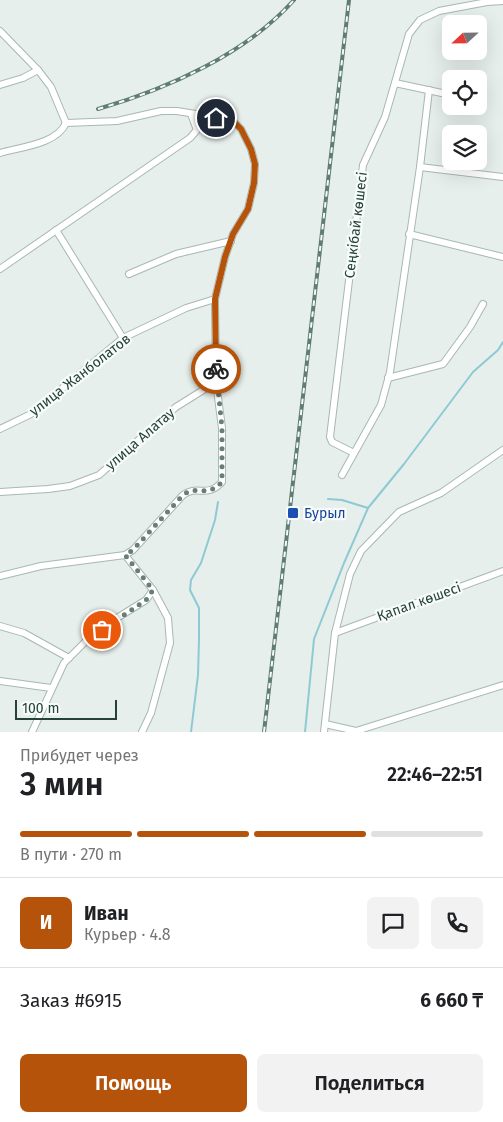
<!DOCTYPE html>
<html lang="ru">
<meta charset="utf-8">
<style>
body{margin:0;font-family:"Fira Sans",sans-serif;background:#f2f2f2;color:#202124;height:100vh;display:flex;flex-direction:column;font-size:19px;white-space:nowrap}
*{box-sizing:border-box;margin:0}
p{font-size:16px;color:#757577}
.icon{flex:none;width:28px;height:28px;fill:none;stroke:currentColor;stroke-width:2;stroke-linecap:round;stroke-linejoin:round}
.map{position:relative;height:732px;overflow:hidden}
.sheet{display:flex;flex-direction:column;background:#fff;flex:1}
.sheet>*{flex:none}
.needle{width:32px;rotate:248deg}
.controls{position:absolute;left:442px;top:15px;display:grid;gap:10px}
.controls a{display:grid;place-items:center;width:45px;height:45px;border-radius:8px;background:#fff;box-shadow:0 5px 20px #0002;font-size:25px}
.scale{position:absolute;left:15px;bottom:12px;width:102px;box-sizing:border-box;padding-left:5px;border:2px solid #24423a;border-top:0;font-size:14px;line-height:18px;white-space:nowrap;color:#24423a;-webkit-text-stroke:4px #f7fbf9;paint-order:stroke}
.pin{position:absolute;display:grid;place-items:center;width:42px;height:42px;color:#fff;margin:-21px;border:2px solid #fff;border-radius:50%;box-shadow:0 1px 5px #0007}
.courier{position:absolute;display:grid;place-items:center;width:50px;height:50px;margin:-25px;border:4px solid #b45309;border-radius:50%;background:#fff;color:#222;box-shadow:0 1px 6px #0007}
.headline em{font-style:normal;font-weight:600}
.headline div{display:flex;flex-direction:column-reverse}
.headline{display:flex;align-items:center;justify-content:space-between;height:85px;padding:0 20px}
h1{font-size:32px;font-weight:600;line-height:38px}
.bar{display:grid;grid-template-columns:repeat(4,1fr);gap:8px 5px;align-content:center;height:60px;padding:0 20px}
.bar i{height:6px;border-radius:4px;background:#e0e0e0}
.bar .on{background:#b45309}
.bar p{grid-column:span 4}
.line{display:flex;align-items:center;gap:12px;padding:0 20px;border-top:1px solid #e0e0e0}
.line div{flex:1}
.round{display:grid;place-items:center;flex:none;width:52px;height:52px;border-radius:8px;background:#f2f2f2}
.action{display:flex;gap:10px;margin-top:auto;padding:10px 20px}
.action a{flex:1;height:58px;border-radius:8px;background:#b45309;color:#fff;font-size:20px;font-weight:600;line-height:58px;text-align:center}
.action a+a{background:#f2f2f2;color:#202124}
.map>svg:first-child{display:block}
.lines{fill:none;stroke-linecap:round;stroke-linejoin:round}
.stream{stroke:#8ec9d4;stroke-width:2}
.street-casing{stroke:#a8b8b2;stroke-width:8}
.street{stroke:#fff;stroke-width:6}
.rail-casing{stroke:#5f7d75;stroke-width:4}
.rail{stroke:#f7fbf9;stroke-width:2;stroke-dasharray:5.5;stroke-linecap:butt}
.done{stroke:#687f78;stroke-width:5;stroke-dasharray:0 9}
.route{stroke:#b45309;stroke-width:6}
.transit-dot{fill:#1a4fb4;stroke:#f7fbf9;stroke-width:2}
.labels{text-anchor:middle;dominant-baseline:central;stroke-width:4.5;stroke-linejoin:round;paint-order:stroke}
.street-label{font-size:14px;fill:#24423a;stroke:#f7fbf9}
.transit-label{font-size:14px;fill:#164399;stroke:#f7fbf9;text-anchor:start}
</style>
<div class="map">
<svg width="503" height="732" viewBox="0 0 503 732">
<rect width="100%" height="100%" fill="#e6efeb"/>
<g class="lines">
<!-- stream -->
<g class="stream">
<polyline points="328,499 342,500 368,508"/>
<polyline points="191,732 198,675 199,640 199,608 190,590 191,580 201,563 215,520 218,502"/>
<polyline points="305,732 314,639 344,563 368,508 404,464 473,372 498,350 503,342"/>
</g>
<!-- street casing -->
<g class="street-casing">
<g id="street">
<path d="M0 31 38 70 51 87 66 123 117 121 161 111H177L226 119 234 122 241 129 251 149 255 164 254 183 248 209 233 234 225 257 215 299 216 382 222 428V482C206 499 198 484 183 495L133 550 125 555 41 566 0 576"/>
<polyline points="395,83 451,95"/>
<polyline points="0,85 23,78 38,70"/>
<path d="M0 153C21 147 57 144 66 123"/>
<polyline points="420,167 503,177"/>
<polyline points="56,230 123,338"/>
<polyline points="409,234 503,257"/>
<polyline points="0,269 190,138 197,130 191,114"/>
<polyline points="129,274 176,254 231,241"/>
<polyline points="388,378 443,364 470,327 483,304"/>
<polyline points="0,429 31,414 123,338 186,308 215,299"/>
<polyline points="354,453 332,442 330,437 363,165 385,117 409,34 420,20 439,11 487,2 503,1"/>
<polyline points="342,475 381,405 390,372 420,167 429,90"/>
<polyline points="0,492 48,489 70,486 99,475 176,407 216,382"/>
<polyline points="0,626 24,633 69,658"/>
<polyline points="335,633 503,571"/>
<polyline points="0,681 51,688"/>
<polyline points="325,724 356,731 503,685"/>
<polyline points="32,732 64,663 86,641 117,618 146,600 153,590 125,555"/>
<polyline points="142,732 151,713 170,643 168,618 153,590"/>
<polyline points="324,732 335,633 350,574 361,551 399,512 441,493 503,450"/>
</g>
</g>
<!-- street -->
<use href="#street" class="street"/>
<!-- rail casing -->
<g class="rail-casing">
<g id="rail">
<path d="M98 109C167 89 246 54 294 0"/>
<polyline points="264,732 349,0"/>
</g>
</g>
<!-- rail -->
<use href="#rail" class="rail"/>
</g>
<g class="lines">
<!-- done -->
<path class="done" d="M102 630 146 600 153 590 125 555 133 550 183 495C198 484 206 499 222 482V428L216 369"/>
<!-- route -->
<polyline class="route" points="216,118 234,122 241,129 251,149 255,164 254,183 248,209 233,234 225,257 215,299 216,369"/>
</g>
<!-- markers -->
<rect class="transit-dot" x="287" y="507" width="12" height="12" rx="2.5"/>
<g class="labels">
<!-- street labels -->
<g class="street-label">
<text transform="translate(356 225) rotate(-83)">Сеңкібай көшесі</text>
<text transform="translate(80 375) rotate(-38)">улица Жанболатов</text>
<text transform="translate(140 439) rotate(-41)">улица Алатау</text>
<text transform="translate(419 602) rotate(-20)">Қапал көшесі</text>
</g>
<!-- transit labels -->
<g class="transit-label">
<text x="304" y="513">Бурыл</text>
</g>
</g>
</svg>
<div class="controls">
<a><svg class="needle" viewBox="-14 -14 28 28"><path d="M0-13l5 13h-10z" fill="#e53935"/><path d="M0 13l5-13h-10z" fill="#757577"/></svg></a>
<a><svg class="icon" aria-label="locate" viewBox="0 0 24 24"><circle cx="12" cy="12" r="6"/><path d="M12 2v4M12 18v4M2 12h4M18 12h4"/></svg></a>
<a><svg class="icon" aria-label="layers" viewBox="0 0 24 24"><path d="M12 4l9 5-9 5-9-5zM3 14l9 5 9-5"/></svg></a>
</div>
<div class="scale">100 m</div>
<div class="pin" style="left:102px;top:630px;background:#ea580c"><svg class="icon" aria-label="bag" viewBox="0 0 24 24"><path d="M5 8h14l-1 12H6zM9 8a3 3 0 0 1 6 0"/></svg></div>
<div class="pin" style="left:216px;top:118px;background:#1f2937"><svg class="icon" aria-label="home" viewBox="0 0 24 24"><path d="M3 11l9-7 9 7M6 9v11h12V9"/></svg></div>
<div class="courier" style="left:216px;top:369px"><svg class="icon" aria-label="bike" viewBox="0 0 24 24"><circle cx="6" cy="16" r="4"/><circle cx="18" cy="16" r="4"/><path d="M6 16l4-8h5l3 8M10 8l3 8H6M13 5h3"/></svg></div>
</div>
<section class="sheet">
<div class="headline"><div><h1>3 мин</h1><p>Прибудет через</p></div><em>22:46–22:51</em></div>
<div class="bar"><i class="on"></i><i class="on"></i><i class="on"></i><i></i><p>В пути · 270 m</p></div>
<div class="line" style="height:90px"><b class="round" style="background:#b45309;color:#fff">И</b><div><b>Иван</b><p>Курьер · 4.8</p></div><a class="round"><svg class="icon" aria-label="chat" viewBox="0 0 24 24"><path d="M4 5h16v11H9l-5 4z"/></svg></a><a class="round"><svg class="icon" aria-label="phone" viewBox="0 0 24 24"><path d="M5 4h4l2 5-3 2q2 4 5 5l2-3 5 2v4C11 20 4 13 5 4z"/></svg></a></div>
<div class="line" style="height:65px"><div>Заказ #6915</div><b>6 660 ₸</b></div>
<div class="action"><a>Помощь</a><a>Поделиться</a></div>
</section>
